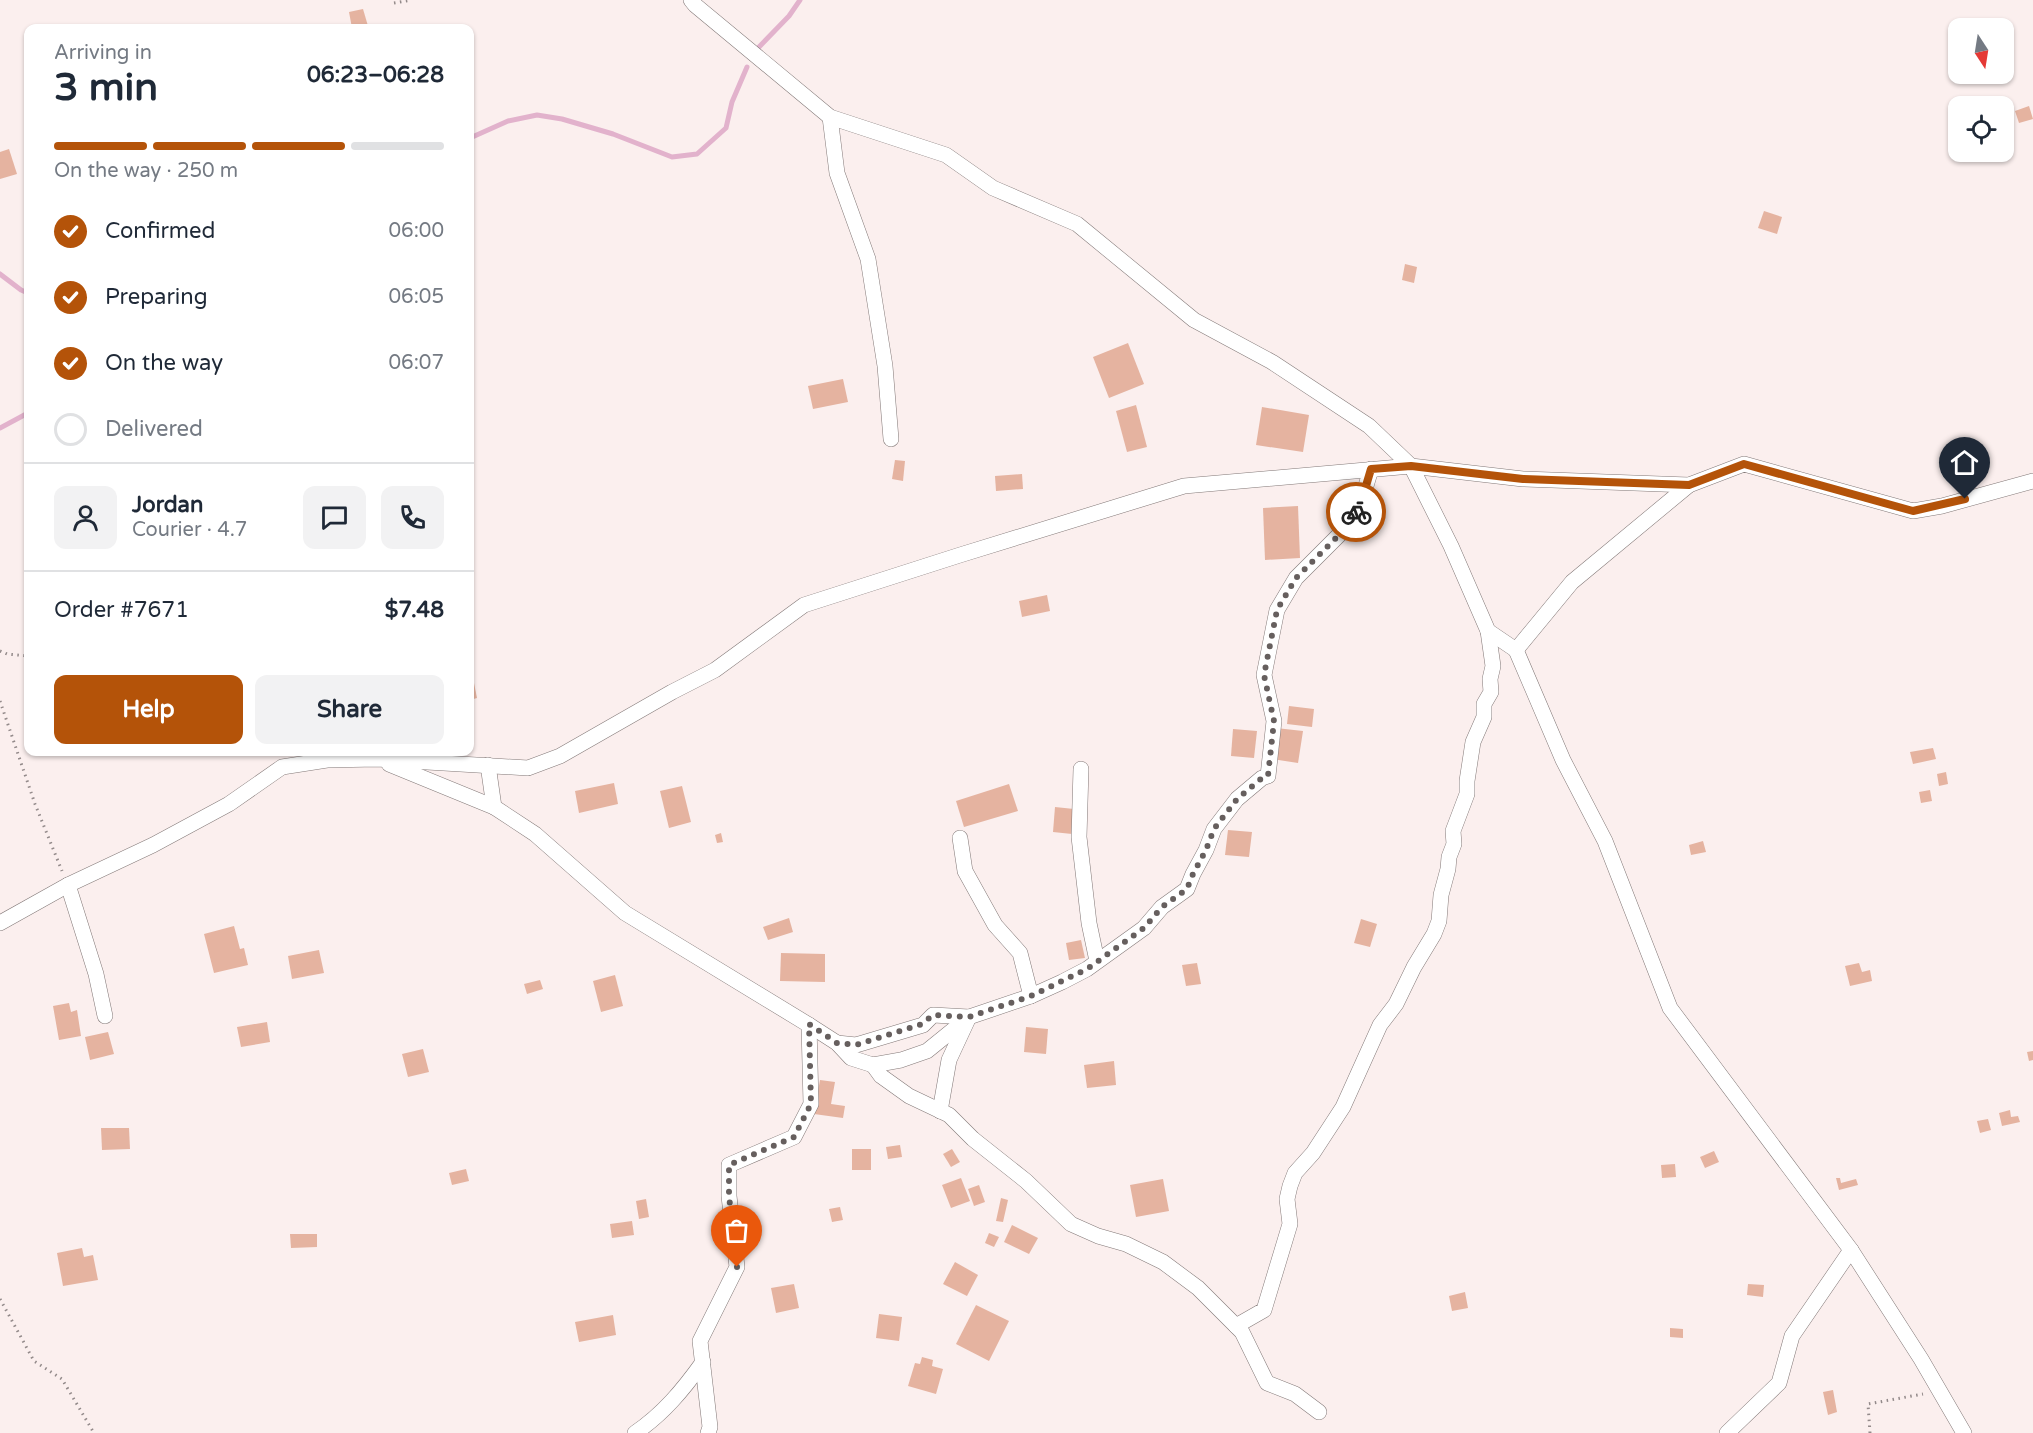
<!DOCTYPE html>
<meta charset="utf-8">
<style>
body{margin:0;font-family:"Varela Round",sans-serif;background:#f2f2f3;color:#1f2937;height:100vh;display:flex;flex-direction:column;font-size:22px;white-space:nowrap}
*{box-sizing:border-box;margin:0}
p{font-size:20px;color:#747a83}
.icon{flex:none;width:33px;height:33px;fill:none;stroke:currentColor;stroke-width:2;stroke-linecap:round;stroke-linejoin:round}
.map{position:relative;flex:1;overflow:hidden}
.drawer{position:absolute;left:24px;top:24px;width:450px;height:732px;display:flex;flex-direction:column;background:#fff;border-radius:12px;box-shadow:0 2px 4px #0004}
.drawer>*{flex:none}
.needle{width:39px;rotate:168deg}
.fabs{position:absolute;left:1948px;top:18px;display:grid;gap:12px}
.fabs a{display:grid;place-items:center;width:66px;height:66px;border-radius:12px;background:#fff;box-shadow:0 2px 4px #0004;font-size:30px}
.pin{position:absolute;display:grid;place-items:center;width:51px;height:51px;color:#fff;margin:-62px -26px;border-radius:50% 50% 50% 0;rotate:-45deg;box-shadow:0 0 6px #0007}
.pin .icon{rotate:45deg}
.courier{position:absolute;display:grid;place-items:center;width:60px;height:60px;margin:-30px;border:4px solid #b45309;border-radius:50%;background:#fff;color:#222;box-shadow:0 2px 8px #0007}
.summary em{font-style:normal;font-weight:700}
.summary div{display:flex;flex-direction:column-reverse}
.summary{display:flex;align-items:center;justify-content:space-between;height:102px;padding:0 30px}
h1{font-size:39px;font-weight:700;line-height:45px}
.bar{display:grid;grid-template-columns:repeat(4,1fr);gap:9px 6px;align-content:center;height:72px;padding:0 30px}
.bar i{height:8px;border-radius:4px;background:#e0e1e3}
.bar .current{background:#b45309}
.bar p{grid-column:span 4}
.line{display:flex;align-items:center;gap:15px;padding:0 30px;border-top:2px solid #e0e1e3}
.line div{flex:1}
.round{display:grid;place-items:center;flex:none;width:63px;height:63px;border-radius:12px;background:#f2f2f3}
ol{padding:0 30px;list-style:none}
li{display:flex;align-items:center;gap:18px;height:66px}
li p{margin-inline-start:auto}
li .icon{padding:6px;border-radius:50%;background:#b45309;color:#fff;stroke-width:4}
li:last-child{color:#747a83}
li i{width:33px;height:33px;border:3px solid #e0e1e3;border-radius:50%}
.button{display:flex;gap:12px;margin-top:auto;padding:12px 30px}
.button a{flex:1;height:69px;border-radius:12px;background:#b45309;color:#fff;font-size:24px;font-weight:700;line-height:69px;text-align:center}
.button a+a{background:#f2f2f3;color:#1f2937}
.map>svg:first-child{display:block}
.lines{fill:none;stroke-linecap:round;stroke-linejoin:round}
.stream{stroke:#e2b2cc;stroke-width:5}
.building{fill:#e5b3a0}
.street-casing{stroke:#837978;stroke-width:16}
.path{stroke:#938a8a;stroke-width:3;stroke-dasharray:1.5 4.5;stroke-linecap:butt}
.street{stroke:#fff;stroke-width:15}
.done{stroke:#665f5e;stroke-width:6;stroke-dasharray:0 10.8}
.route{stroke:#b45309;stroke-width:8}
</style>
<div class="map">
<svg width="2033" height="1433" viewBox="0 0 2033 1433">
<rect width="100%" height="100%" fill="#fbefee"/>
<g class="lines">
<!-- stream -->
<g class="stream">
<polyline points="759,47 789,16 800,0"/>
<polyline points="470,138 508,121 537,115 562,119 613,134 672,157 697,154 726,128 732,102 747,67"/>
<polyline points="0,274 21,290 28,293"/>
<polyline points="0,428 28,413"/>
</g>
</g>
<!-- building -->
<g class="building">
<polygon points="363,9 368,26 352,28 349,12"/>
<polygon points="2029,106 2033,119 2019,123 2015,111"/>
<polygon points="9,149 17,174 0,179 0,152"/>
<polygon points="1764,211 1782,217 1777,234 1758,228"/>
<polygon points="1405,264 1417,267 1414,283 1402,280"/>
<polygon points="1128,343 1144,384 1109,398 1093,357"/>
<polygon points="843,379 848,402 813,409 808,386"/>
<polygon points="1136,405 1147,447 1127,452 1116,411"/>
<polygon points="1262,407 1309,415 1303,452 1256,445"/>
<polygon points="895,460 905,461 903,481 892,479"/>
<polygon points="1022,474 1023,489 996,491 995,476"/>
<polygon points="1298,506 1300,558 1265,560 1263,508"/>
<polygon points="1047,595 1050,611 1022,617 1019,601"/>
<polygon points="474,683 477,698 470,700 470,684"/>
<polygon points="1289,706 1314,709 1312,727 1287,724"/>
<polygon points="1276,728 1303,731 1298,763 1272,759"/>
<polygon points="1233,729 1257,731 1254,758 1231,756"/>
<polygon points="1933,748 1936,759 1913,764 1910,752"/>
<polygon points="1946,772 1948,784 1939,786 1937,774"/>
<polygon points="614,783 618,804 579,813 575,791"/>
<polygon points="1009,784 1018,811 964,827 956,801"/>
<polygon points="682,786 691,822 669,828 660,791"/>
<polygon points="1930,790 1932,801 1921,803 1919,792"/>
<polygon points="1055,807 1074,809 1072,834 1053,832"/>
<polygon points="1228,830 1252,832 1249,857 1225,855"/>
<polygon points="721,833 723,842 717,843 715,835"/>
<polygon points="1703,841 1706,852 1691,855 1689,845"/>
<polygon points="789,918 793,932 768,940 763,927"/>
<polygon points="1361,919 1377,924 1370,947 1354,943"/>
<polygon points="234,926 240,949 244,948 248,965 214,973 204,934"/>
<polygon points="1081,940 1085,958 1069,960 1066,943"/>
<polygon points="319,950 324,973 292,979 288,956"/>
<polygon points="781,953 825,954 825,982 780,981"/>
<polygon points="1197,963 1201,984 1186,986 1182,965"/>
<polygon points="1859,963 1862,972 1870,970 1872,981 1850,986 1845,966"/>
<polygon points="615,975 623,1006 601,1012 593,981"/>
<polygon points="540,980 543,989 527,994 524,984"/>
<polygon points="69,1003 71,1012 77,1010 81,1036 59,1040 53,1006"/>
<polygon points="267,1022 270,1042 241,1047 237,1027"/>
<polygon points="1026,1027 1048,1029 1046,1054 1024,1052"/>
<polygon points="108,1032 114,1054 90,1060 85,1037"/>
<polygon points="423,1049 429,1072 408,1077 402,1054"/>
<polygon points="2033,1051 2033,1060 2029,1061 2027,1052"/>
<polygon points="1114,1061 1116,1085 1087,1088 1084,1065"/>
<polygon points="820,1080 835,1082 831,1104 845,1106 843,1118 814,1114"/>
<polygon points="2010,1110 2011,1117 2018,1116 2020,1122 2002,1126 1999,1113"/>
<polygon points="1988,1119 1991,1130 1980,1133 1977,1121"/>
<polygon points="101,1128 129,1128 130,1149 102,1150"/>
<polygon points="900,1145 902,1157 888,1159 886,1147"/>
<rect x="852" y="1149" width="19" height="21"/>
<polygon points="952,1149 960,1162 951,1167 943,1154"/>
<polygon points="1714,1151 1719,1162 1705,1168 1700,1157"/>
<polygon points="1675,1164 1676,1177 1662,1178 1661,1165"/>
<polygon points="466,1169 469,1181 452,1185 449,1173"/>
<polygon points="961,1178 970,1201 951,1208 942,1185"/>
<polygon points="1836,1178 1840,1178 1841,1183 1856,1179 1858,1185 1839,1190"/>
<polygon points="1163,1179 1169,1211 1136,1217 1130,1185"/>
<polygon points="979,1185 985,1202 974,1206 968,1189"/>
<polygon points="1001,1198 1008,1200 1003,1222 996,1221"/>
<polygon points="646,1199 649,1217 639,1219 636,1201"/>
<polygon points="840,1207 843,1220 832,1222 829,1209"/>
<polygon points="632,1221 634,1235 612,1238 610,1224"/>
<polygon points="1012,1225 1038,1238 1029,1254 1004,1242"/>
<polygon points="989,1233 999,1237 994,1247 985,1243"/>
<polygon points="290,1234 317,1234 317,1247 291,1248"/>
<polygon points="82,1248 84,1257 93,1255 98,1280 63,1286 57,1253"/>
<polygon points="955,1262 978,1275 967,1296 943,1284"/>
<polygon points="794,1284 799,1308 776,1313 771,1288"/>
<polygon points="1748,1284 1764,1285 1763,1297 1747,1295"/>
<polygon points="1465,1292 1468,1308 1452,1311 1449,1296"/>
<polygon points="976,1305 1009,1321 989,1361 956,1344"/>
<polygon points="879,1314 902,1317 899,1341 876,1338"/>
<polygon points="613,1315 616,1335 579,1342 575,1322"/>
<polygon points="1670,1328 1683,1329 1683,1338 1670,1337"/>
<polygon points="922,1357 933,1360 932,1366 943,1369 936,1394 908,1386 915,1363 920,1364"/>
<polygon points="1833,1390 1837,1412 1828,1415 1823,1392"/>
</g>
<g class="lines">
<!-- street casing -->
<g class="street-casing">
<g id="street">
<polyline points="691,0 695,5 830,117 946,155 993,188 1077,224 1194,320 1272,362 1369,426 1411,466 1451,546 1488,631 1516,650"/>
<polyline points="830,117 837,173 868,259 885,366 891,439"/>
<polyline points="1689,485 1572,582 1516,650 1563,760 1605,841 1670,1008 1851,1250 1921,1359 1964,1433"/>
<polyline points="389,764 494,807"/>
<polyline points="488,765 494,807 535,834 625,913 809,1025 811,1104 794,1137 729,1165 729,1196 737,1267 700,1341 710,1427 708,1433"/>
<polyline points="1081,769 1079,837 1089,923 1097,961"/>
<polyline points="960,838 965,871 995,925 1020,953 1031,996"/>
<polyline points="68,885 96,974 105,1016"/>
<polyline points="0,923 68,885 153,845 229,804 282,767 327,760 377,759 528,768 560,756 672,692 715,670 804,605 960,555 1184,486 1411,466 1523,479 1689,485 1744,464 1913,511 1942,506 2033,481"/>
<polyline points="809,1025 837,1043 851,1058 873,1065 901,1060 927,1051 969,1017 1031,996 1062,982 1087,969 1144,928 1162,907 1187,889 1193,874 1206,850 1214,829 1237,799 1262,778 1268,776 1274,721 1264,675 1277,610 1296,578 1345,529 1360,506 1371,469"/>
<polyline points="837,1043 856,1045 923,1025 933,1015 969,1017 949,1060 940,1111"/>
<polyline points="873,1065 881,1076 909,1096 949,1115 973,1139 1026,1181 1071,1224 1098,1236 1126,1244 1163,1262 1198,1288 1242,1332 1267,1383 1295,1394 1319,1412"/>
<polyline points="1236,1326 1264,1310 1290,1224 1287,1199 1290,1186 1295,1173 1313,1153 1343,1107 1380,1025 1396,1004 1414,967 1434,934 1439,921 1441,895 1448,869 1449,857 1454,844 1453,831 1467,794 1467,781 1473,742 1484,717 1484,704 1491,692 1490,679 1493,666 1488,631"/>
<path d="M635 1433C663 1414 683 1390 703 1362"/>
<polyline points="1727,1433 1779,1383 1792,1336 1851,1250"/>
</g>
</g>
<!-- path -->
<g class="path">
<polyline points="394,3 411,0"/>
<polyline points="0,651 7,654 28,656"/>
<polyline points="0,701 35,804 62,871"/>
<polyline points="0,1299 34,1361 62,1379 94,1433"/>
<polyline points="1870,1433 1868,1404 1923,1394"/>
</g>
<!-- street -->
<use href="#street" class="street"/>
</g>
<g class="lines">
<!-- done -->
<polyline class="done" points="737,1267 729,1196 729,1165 794,1137 811,1104 809,1024 837,1043 856,1045 922,1024 933,1015 969,1017 1031,996 1087,969 1144,928 1162,907 1187,889 1193,874 1206,850 1214,829 1237,799 1262,778 1268,776 1274,721 1264,675 1277,610 1296,578 1345,529 1356,512"/>
<!-- route -->
<polyline class="route" points="1356,512 1360,506 1371,469 1411,466 1523,479 1689,485 1744,464 1913,511 1965,499"/>
</g>
</svg>
<div class="fabs">
<a><svg class="needle" viewBox="-14 -14 28 28"><path d="M0-13l5 13h-10z" fill="#e53935"/><path d="M0 13l5-13h-10z" fill="#747a83"/></svg></a>
<a><svg class="icon" aria-label="locate" viewBox="0 0 24 24"><circle cx="12" cy="12" r="6"/><path d="M12 2v4M12 18v4M2 12h4M18 12h4"/></svg></a>
</div>
<div class="pin" style="left:737px;top:1267px;background:#ea580c"><svg class="icon" aria-label="bag" viewBox="0 0 24 24"><path d="M5 8h14l-1 12H6zM9 8a3 3 0 0 1 6 0"/></svg></div>
<div class="pin" style="left:1965px;top:499px;background:#1f2937"><svg class="icon" aria-label="home" viewBox="0 0 24 24"><path d="M3 11l9-7 9 7M6 9v11h12V9"/></svg></div>
<div class="courier" style="left:1356px;top:512px"><svg class="icon" aria-label="bike" viewBox="0 0 24 24"><circle cx="6" cy="16" r="4"/><circle cx="18" cy="16" r="4"/><path d="M6 16l4-8h5l3 8M10 8l3 8H6M13 5h3"/></svg></div>
<section class="drawer">
<div class="summary"><div><h1>3 min</h1><p>Arriving in</p></div><em>06:23–06:28</em></div>
<div class="bar"><i class="current"></i><i class="current"></i><i class="current"></i><i></i><p>On the way · 250 m</p></div>
<ol>
<li><svg class="icon" aria-label="check" viewBox="0 0 24 24"><path d="M5 12l5 5 9-10"/></svg>Confirmed<p>06:00</p></li>
<li><svg class="icon" aria-label="check" viewBox="0 0 24 24"><path d="M5 12l5 5 9-10"/></svg>Preparing<p>06:05</p></li>
<li><svg class="icon" aria-label="check" viewBox="0 0 24 24"><path d="M5 12l5 5 9-10"/></svg>On the way<p>06:07</p></li>
<li><i></i>Delivered</li>
</ol>
<div class="line" style="height:108px"><a class="round"><svg class="icon" aria-label="person" viewBox="0 0 24 24"><circle cx="12" cy="8" r="4"/><path d="M4 21q1-7 8-7t8 7"/></svg></a><div><b>Jordan</b><p>Courier · 4.7</p></div><a class="round"><svg class="icon" aria-label="chat" viewBox="0 0 24 24"><path d="M4 5h16v11H9l-5 4z"/></svg></a><a class="round"><svg class="icon" aria-label="phone" viewBox="0 0 24 24"><path d="M5 4h4l2 5-3 2q2 4 5 5l2-3 5 2v4C11 20 4 13 5 4z"/></svg></a></div>
<div class="line" style="height:78px"><div>Order #7671</div><b>$7.48</b></div>
<div class="button"><a>Help</a><a>Share</a></div>
</section>
</div>
